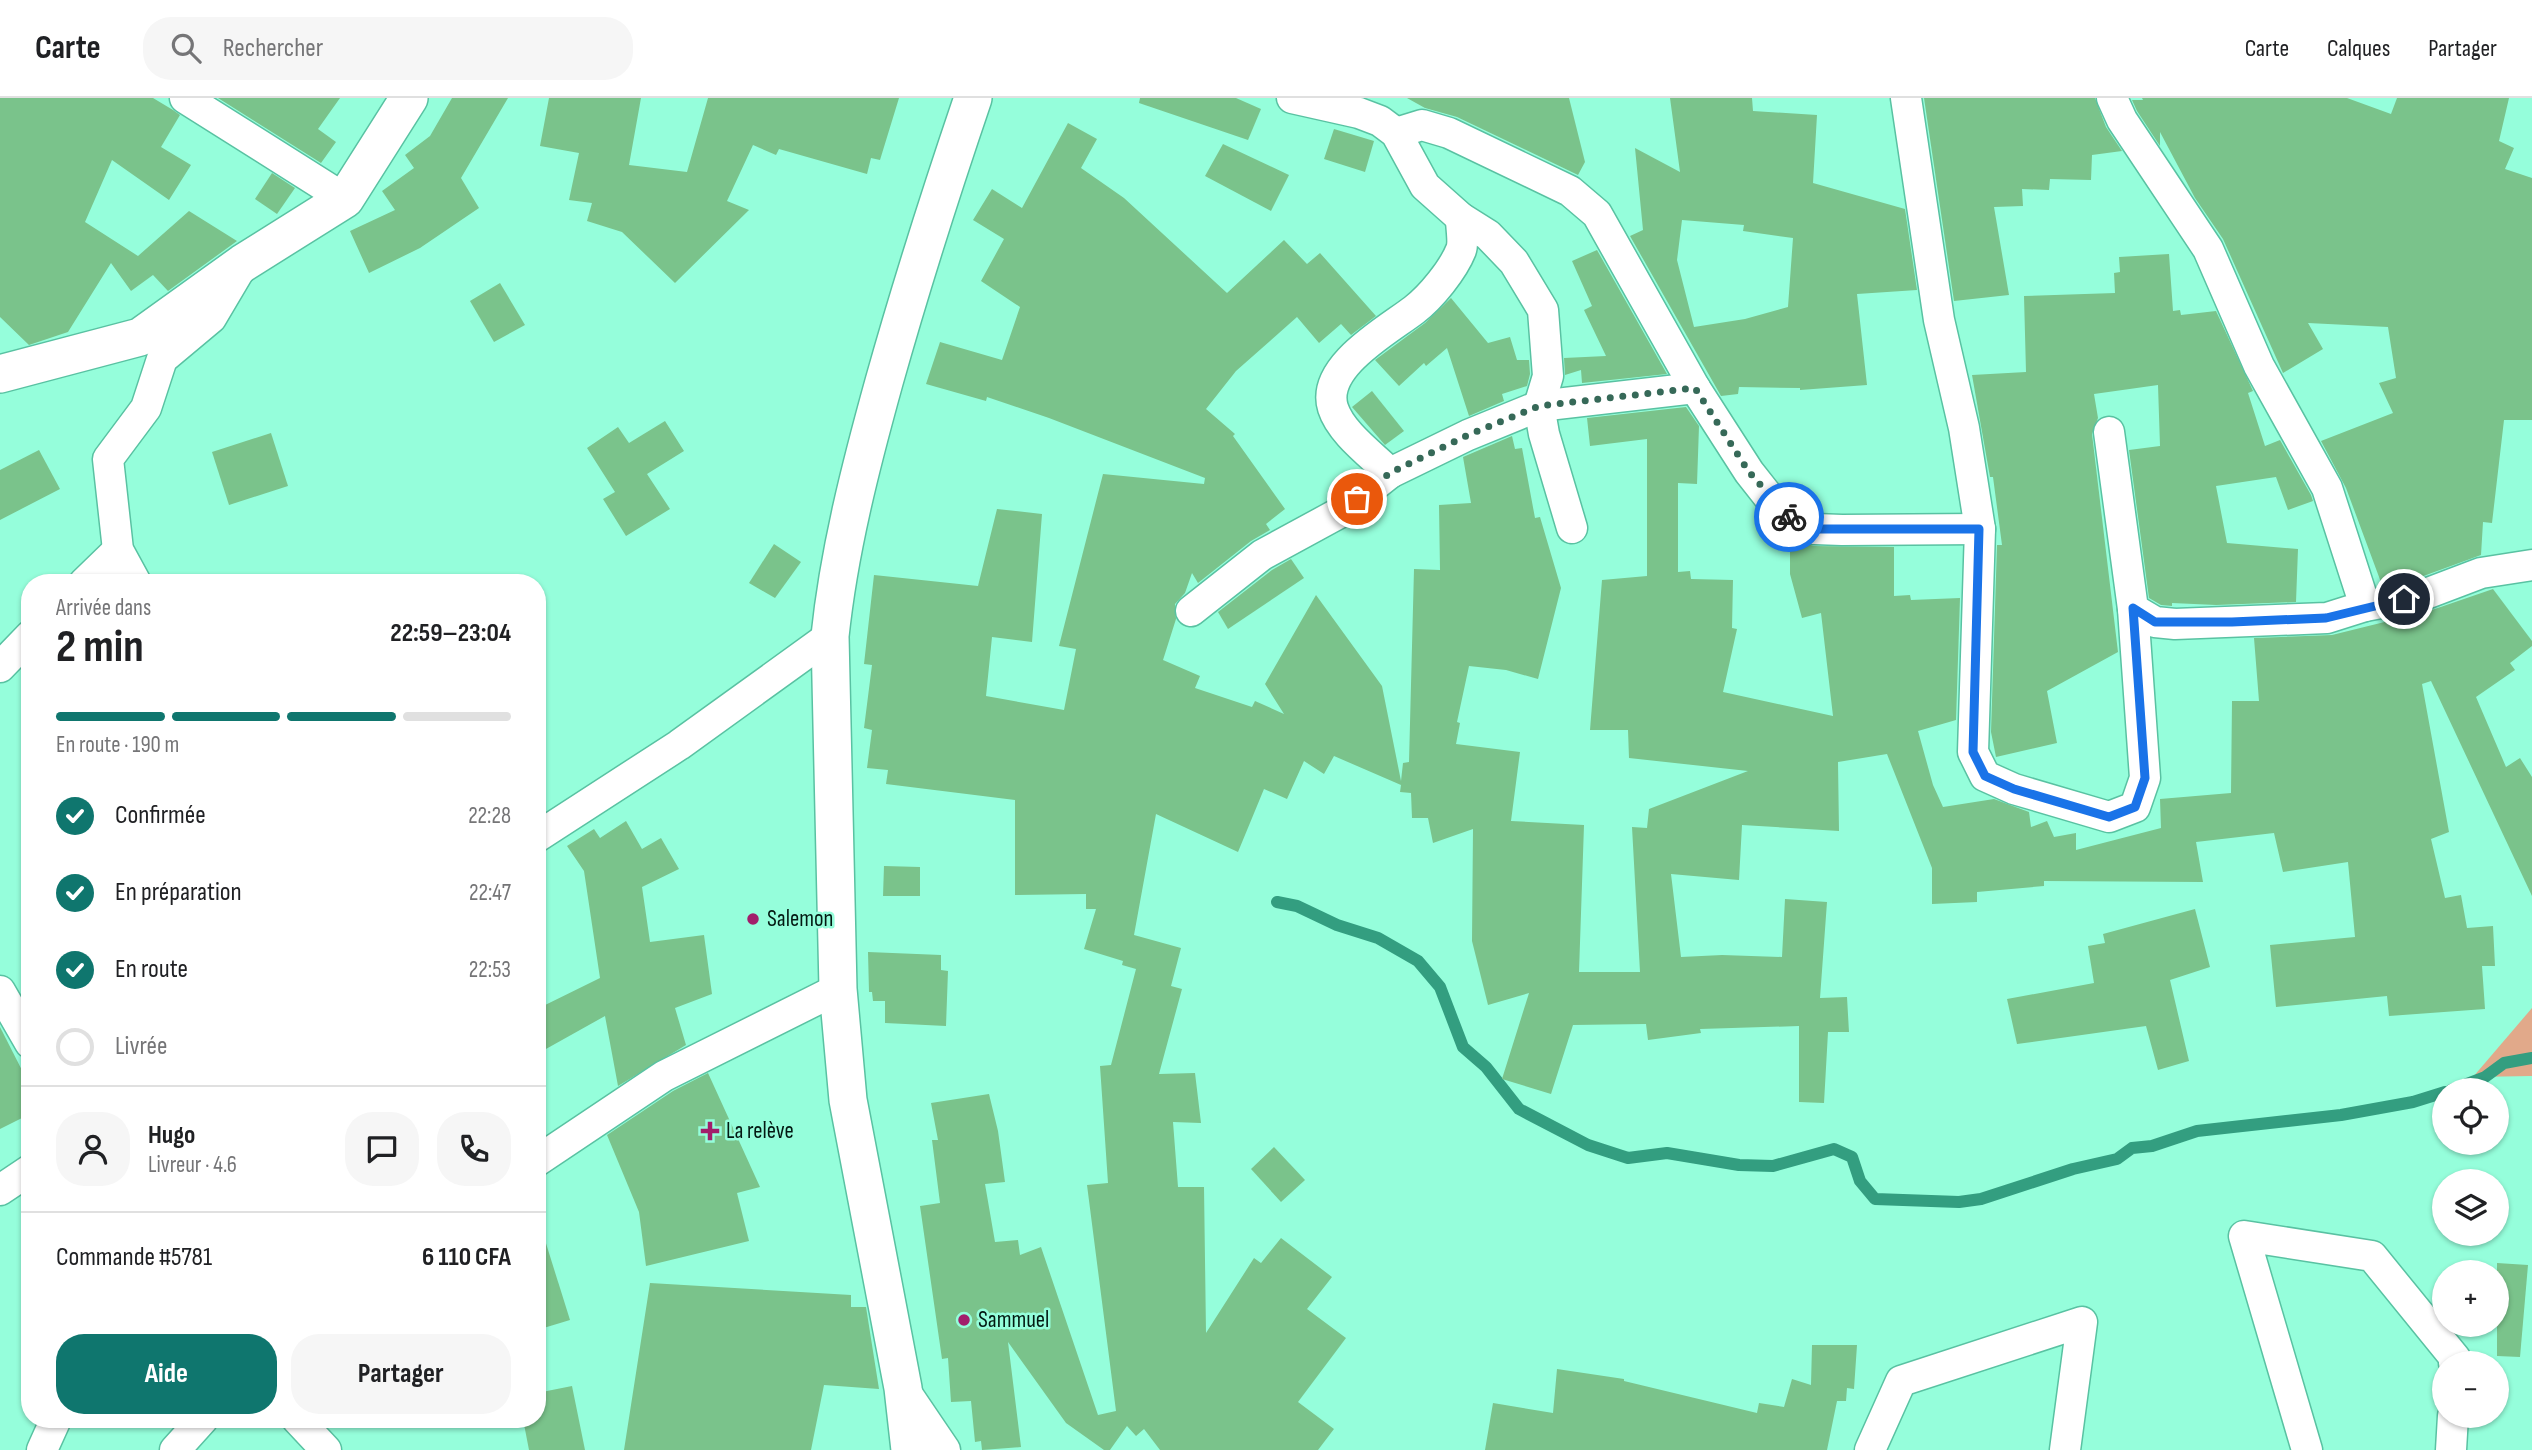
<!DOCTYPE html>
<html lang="fr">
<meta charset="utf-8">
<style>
body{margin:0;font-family:"Sofia Sans Condensed",sans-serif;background:#f6f6f6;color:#202124;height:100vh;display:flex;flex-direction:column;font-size:26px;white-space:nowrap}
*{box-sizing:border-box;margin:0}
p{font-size:23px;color:#757577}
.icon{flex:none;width:38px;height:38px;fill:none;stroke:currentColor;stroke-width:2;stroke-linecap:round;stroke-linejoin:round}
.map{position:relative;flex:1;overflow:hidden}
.details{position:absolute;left:21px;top:476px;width:525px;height:854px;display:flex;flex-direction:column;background:#fff;border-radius:28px;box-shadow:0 2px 5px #0004}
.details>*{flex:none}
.controls{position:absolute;left:2432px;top:980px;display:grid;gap:14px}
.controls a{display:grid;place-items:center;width:77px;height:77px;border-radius:50%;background:#fff;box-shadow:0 2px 5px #0004;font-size:35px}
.pin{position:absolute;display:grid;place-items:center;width:60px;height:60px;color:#fff;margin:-30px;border:4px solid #fff;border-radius:50%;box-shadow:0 2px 7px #0007}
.courier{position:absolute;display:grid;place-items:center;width:70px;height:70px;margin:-35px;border:5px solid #1a73e8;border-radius:50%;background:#fff;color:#222;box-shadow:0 2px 9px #0007}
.head em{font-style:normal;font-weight:700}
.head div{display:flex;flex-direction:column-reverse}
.head{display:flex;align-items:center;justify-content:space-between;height:119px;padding:0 35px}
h1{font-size:46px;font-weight:700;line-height:52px}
.bar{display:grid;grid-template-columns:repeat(4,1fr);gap:10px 7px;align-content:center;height:84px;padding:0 35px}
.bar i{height:9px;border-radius:5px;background:#e0e0e0}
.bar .current{background:#0f766e}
.bar p{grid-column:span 4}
.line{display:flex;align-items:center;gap:18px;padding:0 35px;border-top:2px solid #e0e0e0}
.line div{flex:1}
.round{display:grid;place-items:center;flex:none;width:74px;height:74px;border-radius:28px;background:#f6f6f6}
ol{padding:0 35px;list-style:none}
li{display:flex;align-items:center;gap:21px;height:77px}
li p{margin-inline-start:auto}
li .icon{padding:7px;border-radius:50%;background:#0f766e;color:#fff;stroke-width:4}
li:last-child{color:#757577}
li i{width:38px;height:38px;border:4px solid #e0e0e0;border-radius:50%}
.button{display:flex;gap:14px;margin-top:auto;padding:14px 35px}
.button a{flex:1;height:80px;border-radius:28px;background:#0f766e;color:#fff;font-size:28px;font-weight:700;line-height:80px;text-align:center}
.button a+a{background:#f6f6f6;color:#202124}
header{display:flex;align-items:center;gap:42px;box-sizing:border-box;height:98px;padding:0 35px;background:#fff;border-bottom:2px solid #e0e0e0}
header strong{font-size:33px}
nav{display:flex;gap:38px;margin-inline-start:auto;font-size:24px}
.search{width:490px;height:63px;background:#f6f6f6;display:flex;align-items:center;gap:18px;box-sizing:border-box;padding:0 24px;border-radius:28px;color:#757577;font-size:26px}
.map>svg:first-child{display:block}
.green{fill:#e1a98a}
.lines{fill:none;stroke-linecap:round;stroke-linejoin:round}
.stream{stroke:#339e80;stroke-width:12}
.building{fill:#7ac38b;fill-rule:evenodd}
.minor-casing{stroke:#59c2a2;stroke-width:33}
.tertiary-casing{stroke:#59c2a2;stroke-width:40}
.minor{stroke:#fff;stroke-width:30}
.tertiary{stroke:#fff;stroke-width:37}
.done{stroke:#366958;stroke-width:7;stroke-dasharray:0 12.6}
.route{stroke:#1a73e8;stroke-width:9}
.poi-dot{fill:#a21e6b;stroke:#95fedb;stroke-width:2.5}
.labels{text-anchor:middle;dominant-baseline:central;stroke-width:5;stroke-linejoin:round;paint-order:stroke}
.poi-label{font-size:23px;fill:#031912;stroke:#95fedb;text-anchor:start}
</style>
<header>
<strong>Carte</strong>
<div class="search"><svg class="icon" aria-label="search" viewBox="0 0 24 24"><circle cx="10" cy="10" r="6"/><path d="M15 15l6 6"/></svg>Rechercher</div>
<nav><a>Carte</a><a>Calques</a><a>Partager</a></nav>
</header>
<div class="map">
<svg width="2532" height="1352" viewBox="0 0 2532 1352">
<rect width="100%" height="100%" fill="#95fedb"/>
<!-- green -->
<polygon class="green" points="2532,910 2532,978 2473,979"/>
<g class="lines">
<!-- stream -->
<g class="stream">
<polyline points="1277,804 1297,808 1337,827 1378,840 1418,863 1440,889 1463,949 1486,969 1519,1011 1588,1047 1628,1060 1667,1055 1739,1067 1773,1068 1834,1051 1852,1059 1860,1083 1875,1101 1959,1104 1981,1101 2073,1071 2117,1061 2132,1050 2152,1048 2197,1033 2341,1017 2413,1004 2445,994"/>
<polyline points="2451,992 2485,979 2504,965 2532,960"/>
</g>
</g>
<!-- building -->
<g class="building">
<polygon points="0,0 153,0 173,12 180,17 161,49 191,67 169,102 112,62 85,124 138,158 189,113 237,143 168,193 153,177 131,193 111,165 68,234 29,247 0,219"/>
<polygon points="218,0 340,0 318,31 336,44 321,65"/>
<polygon points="452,0 508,0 461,80 479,110 420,150 369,175 350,133 395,112 382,93 414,70 405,57 430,38"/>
<polygon points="549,0 641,0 629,67 687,74 708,0 899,0 880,62 871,60 867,76 779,51 776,57 753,47 727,103 749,112 675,185 622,134 587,123 592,105 569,102 579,55 540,48"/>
<polygon points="1140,0 1236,0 1261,11 1248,42 1139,5"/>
<polygon points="1407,0 1569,0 1585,64 1578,77 1457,19 1425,10"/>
<path d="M1670 0H1752L1753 13 1817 17 1813 85 1905 111 1917 192 1857 196 1867 287 1800 292V290L1739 289 1738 296 1721 298 1630 138 1643 132 1635 50 1680 74ZM1682 122 1744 127 1743 133 1793 140 1788 209 1745 221 1694 229 1677 162Z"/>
<polygon points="1924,0 2095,0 2106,29 2122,53 2092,57 2091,82 2050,81 2049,92 2022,91 2023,108 1994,109 2009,197 1954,203"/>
<polygon points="2142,0 2347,0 2391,16 2397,0 2509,0 2499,43 2514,50 2505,71 2532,80 2532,322 2504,322 2492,425 2483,424 2481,457 2418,480 2382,487 2346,390 2321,343 2393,315 2379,285 2396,280 2388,229 2308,225 2323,251 2283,275 2223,141 2195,100 2160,34 2160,48 2137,13 2132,2 2143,2"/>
<polygon points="1068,25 1097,41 1081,70 1124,100 1227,195 1284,142 1307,166 1320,155 1376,218 1351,237 1341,226 1319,245 1297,219 1236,273 1206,311 1235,336 1233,338 1285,411 1266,426 1270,432 1251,443 1198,485 1192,475 1185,495 1175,506 1176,521 1163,562 1200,578 1195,590 1252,609 1255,603 1284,616 1265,586 1316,497 1382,588 1401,683 1403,665 1409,664 1414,471 1440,472 1439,407 1471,405 1463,359 1512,338 1515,351 1522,350 1535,420 1540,419 1561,490 1538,581 1506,572 1469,568 1457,624 1460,625 1456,646 1520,654 1511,723 1584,727 1579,874 1640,874 1632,729 1647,730 1649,711 1748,673 1629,660 1628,632 1590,632 1602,482 1647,478 1647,341 1590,348 1587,320 1686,309 1699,328 1697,386 1678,385 1678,474 1690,473 1691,481 1733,482 1732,530 1737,531 1723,594 1833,618 1821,515 1802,520 1790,476 1790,441 1814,448 1894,449 1894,498 1910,497 1911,502 1960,500 1956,622 1918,633 1933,687 1943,709 1994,701 2029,714 2031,729 2047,723 2054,739 2076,735 2076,752 2161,730 2160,701 2231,695 2232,603 2259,603 2254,540 2332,537 2429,513 2493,491 2532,543 2532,548 2510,565 2515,572 2476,599 2506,669 2520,660 2532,679 2532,798 2431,583 2422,586 2449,734 2431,741 2445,800 2461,797 2467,830 2493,828 2495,868 2482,868 2485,911 2389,918 2387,898 2276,909 2270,847 2355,839 2348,764 2283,774 2274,735 2196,744 2203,784 2044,783 2044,788 1977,794 1977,804 1932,806 1932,770 1887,656 1838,664 1839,733 1742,727 1739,782 1671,776 1681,859 1722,857 1782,859 1785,801 1827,804 1820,900 1847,899 1849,934 1828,934 1824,1005 1799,1004 1799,928 1700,931 1701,935 1648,942 1646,926 1573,927 1551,996 1502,981 1529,895 1488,907 1472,843 1473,731 1433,745 1428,720 1412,720 1411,695 1400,694 1401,687 1334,658 1324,676 1304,663 1287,701 1264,691 1238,754 1156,716 1134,837 1181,850 1171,888 1182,891 1159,976 1195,975 1201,1025 1173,1024 1178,1089 1204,1089 1206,1235 1254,1160 1261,1165 1281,1140 1332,1179 1307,1211 1346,1240 1298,1304 1334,1331 1318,1352 1160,1352 1144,1331 1136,1338 1127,1328 1110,1352 1104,1352 1066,1325 1008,1244 1021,1349 982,1352 981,1343 975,1344 971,1303 951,1304 948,1260 942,1261 920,1108 940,1105 932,1042 938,1042 931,1005 989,996 998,1033 1005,1084 985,1086 995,1144 1018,1142 1020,1157 1041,1149 1098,1317 1116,1313 1087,1087 1108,1085 1100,968 1111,967 1136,871 1122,867 1123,863 1084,851 1096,811 1086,811 1086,796 1015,797 1015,702 886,686 888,672 867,670 872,632 864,630 872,567 864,566 874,477 978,488 997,411 1042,416 1032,544 992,539 986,598 1064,612 1076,551 1059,548 1103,376 1204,386 1205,380 1049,320 987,299 986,303 926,286 940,244 1002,262 1020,209 981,183 1004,141 973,122 992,91 1022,110"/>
<polygon points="1334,31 1374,43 1365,74 1324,61"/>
<polygon points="1223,46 1289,77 1271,113 1205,78"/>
<polygon points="272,75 295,90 277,116 255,101"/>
<polygon points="1597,152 1667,276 1582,285 1581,272 1565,277 1564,260 1606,258 1584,212 1592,208 1572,163"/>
<polygon points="2169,156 2173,213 2180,212 2181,217 2216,213 2253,293 2248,295 2265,348 2280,342 2311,397 2313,403 2288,412 2276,379 2216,388 2227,445 2298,451 2296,504 2216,507 2172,505 2172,508 2161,507 2149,500 2129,352 2160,348 2158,287 2094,296 2098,320 2092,336 2118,554 2047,593 2057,645 1996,659 1991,634 1997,447 2002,447 1993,379 1990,379 1972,277 2026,274 2024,198 2115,195 2114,175 2120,174 2119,159"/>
<polygon points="500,185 525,227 494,244 470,203"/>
<polygon points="1451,200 1488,245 1510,239 1517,262 1529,262 1530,276 1527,288 1502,296 1504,303 1469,318 1447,250 1426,268 1424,265 1399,288 1375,262 1425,225"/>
<polygon points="1372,293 1404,333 1385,347 1352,309"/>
<polygon points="665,323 684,353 647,376 670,411 626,438 603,401 615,394 587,350 618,329 629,345"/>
<polygon points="271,335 288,388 229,407 212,354"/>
<polygon points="39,352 60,391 0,422 0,372"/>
<polygon points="774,446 801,464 775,500 749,485"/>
<polygon points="1291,461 1304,480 1228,531 1218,514 1272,472"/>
<polygon points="626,723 642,751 661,740 679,771 642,789 650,844 704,837 712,896 675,910 686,947 618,988 605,918 537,956 537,911 600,880 584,773 567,748 594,731 600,740"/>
<polygon points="884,768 920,769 920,798 883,798"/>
<polygon points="2195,811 2210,869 2170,882 2189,963 2158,972 2146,928 2017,946 2007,901 2094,885 2088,848 2105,845 2103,836"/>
<polygon points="868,854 941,857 941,872 948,873 946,928 885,925 885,903 873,903 872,894 869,894"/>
<polygon points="0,929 30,988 30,1016 0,1031"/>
<polygon points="708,975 760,1089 737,1095 749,1143 646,1168 639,1114 607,1037 673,993"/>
<polygon points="1274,1049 1305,1082 1281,1104 1251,1071"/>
<polygon points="544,1139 570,1222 537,1232 537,1140"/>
<polygon points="2497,1165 2528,1167 2520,1259 2497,1258"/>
<polygon points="650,1185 851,1197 851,1209 866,1209 879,1291 824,1287 811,1352 624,1352"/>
<polygon points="1812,1247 1857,1247 1854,1291 1847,1290 1846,1303 1837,1303 1827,1352 1485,1352 1493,1305 1553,1315 1557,1271 1624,1281 1624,1283 1757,1315 1759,1305 1784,1309 1792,1281 1811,1287"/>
<polygon points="572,1288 585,1352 529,1352 523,1321 537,1321 537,1295"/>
</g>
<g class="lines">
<!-- minor casing -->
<g class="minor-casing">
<g id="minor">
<polyline points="185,0 345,101"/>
<polyline points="1292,0 1359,15 1380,23 1396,35 1425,88 1461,120 1488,137 1514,164 1543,212 1548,278 1539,308 1544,336 1572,430"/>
<polyline points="1906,0 1939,222 1964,330 1980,431 1973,654 1985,678 2014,691 2109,719 2135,709 2145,680 2133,511"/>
<polyline points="1396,35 1422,27 1449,35 1570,93 1597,116 1695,290 1749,374 1779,412 1798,426 1815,431 1842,432 1980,431"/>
<polyline points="2109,334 2133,511 2155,524 2175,526 2327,520 2365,508 2327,390 2259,268 2208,151 2122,22 2112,0"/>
<polyline points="1390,375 1468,337 1539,308 1695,290"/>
<polyline points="84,485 118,452"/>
<polyline points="136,485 118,452 108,361 146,310 162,261 211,220 240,171"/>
<polyline points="2365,508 2423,497 2481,475 2532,467"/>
<path d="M1191 513 1262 457 1341 414 1390 375C1372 357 1341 335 1333 310 1320 269 1388 232 1414 212 1431 199 1453 172 1461 152 1464 144 1461 130 1461 120"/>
<polyline points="0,569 30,538"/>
<polyline points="537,739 679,647 830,538"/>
<polyline points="0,893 30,945"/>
<polyline points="537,1063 664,978 838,891"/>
<polyline points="0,1092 30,1072"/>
<polyline points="903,1290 945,1352"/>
<polyline points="297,1321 326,1352"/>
<polyline points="42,1352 56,1321"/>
<polyline points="175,1352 203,1321"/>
<polyline points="1870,1352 1901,1283 2082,1224 2065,1352"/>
<polyline points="2307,1352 2244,1138 2372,1158 2455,1260 2454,1265"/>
<polyline points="2451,1352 2453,1318"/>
</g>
</g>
<!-- tertiary casing -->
<g class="tertiary-casing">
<g id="tertiary">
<polyline points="0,276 140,239 243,165 345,101 409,0"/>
<path d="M910 1352 903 1290 848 1002 838 891 830 538C839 452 861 367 884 284 911 188 941 94 973 0"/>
</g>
</g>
<!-- minor -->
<use href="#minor" class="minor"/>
<!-- tertiary -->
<use href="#tertiary" class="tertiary"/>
</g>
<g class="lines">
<!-- done -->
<polyline class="done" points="1357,401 1390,375 1468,337 1539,308 1695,290 1749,374 1789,419"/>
<!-- route -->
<polyline class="route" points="1789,419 1798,426 1815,431 1979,431 1973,654 1985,678 2014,691 2109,719 2135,709 2145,680 2133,510 2155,524 2232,524 2326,520 2404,501"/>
</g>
<!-- markers -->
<g class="poi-dot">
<circle cx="753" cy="821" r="7"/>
<path d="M706.5 1022.5h7v7h7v7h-7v7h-7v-7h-7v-7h7z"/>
<circle cx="964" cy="1222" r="7"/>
</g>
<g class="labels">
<!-- poi labels -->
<g class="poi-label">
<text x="767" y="821">Salemon</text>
<text x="726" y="1033">La relève</text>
<text x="978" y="1222">Sammuel</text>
</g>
</g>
</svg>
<div class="controls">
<a><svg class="icon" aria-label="locate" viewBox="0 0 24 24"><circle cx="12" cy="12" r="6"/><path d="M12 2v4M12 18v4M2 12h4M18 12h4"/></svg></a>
<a><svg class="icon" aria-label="layers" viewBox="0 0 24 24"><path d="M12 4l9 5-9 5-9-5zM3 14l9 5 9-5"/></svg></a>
<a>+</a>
<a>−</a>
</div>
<div class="pin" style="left:1357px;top:401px;background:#ea580c"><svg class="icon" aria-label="bag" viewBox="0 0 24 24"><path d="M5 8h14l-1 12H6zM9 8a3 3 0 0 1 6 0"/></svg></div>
<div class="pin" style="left:2404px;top:501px;background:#1f2937"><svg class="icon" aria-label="home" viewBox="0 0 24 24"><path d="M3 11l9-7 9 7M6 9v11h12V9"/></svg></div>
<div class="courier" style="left:1789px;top:419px"><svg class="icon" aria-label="bike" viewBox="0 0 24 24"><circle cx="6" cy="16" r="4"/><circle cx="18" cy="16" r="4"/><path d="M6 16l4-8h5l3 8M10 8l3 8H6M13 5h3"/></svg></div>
<section class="details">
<div class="head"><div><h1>2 min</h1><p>Arrivée dans</p></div><em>22:59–23:04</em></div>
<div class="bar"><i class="current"></i><i class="current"></i><i class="current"></i><i></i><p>En route · 190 m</p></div>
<ol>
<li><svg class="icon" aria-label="check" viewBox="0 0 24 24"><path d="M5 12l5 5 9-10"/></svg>Confirmée<p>22:28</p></li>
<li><svg class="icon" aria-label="check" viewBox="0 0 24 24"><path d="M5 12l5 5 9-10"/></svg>En préparation<p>22:47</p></li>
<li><svg class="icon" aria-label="check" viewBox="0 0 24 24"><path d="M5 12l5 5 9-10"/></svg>En route<p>22:53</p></li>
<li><i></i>Livrée</li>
</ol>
<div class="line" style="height:126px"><a class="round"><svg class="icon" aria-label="person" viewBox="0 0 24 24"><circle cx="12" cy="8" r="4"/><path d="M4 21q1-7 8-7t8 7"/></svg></a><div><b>Hugo</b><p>Livreur · 4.6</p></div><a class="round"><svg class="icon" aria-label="chat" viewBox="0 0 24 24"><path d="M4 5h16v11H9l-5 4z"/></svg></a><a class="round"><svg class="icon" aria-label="phone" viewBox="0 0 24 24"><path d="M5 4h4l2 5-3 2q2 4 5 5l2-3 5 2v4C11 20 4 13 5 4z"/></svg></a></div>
<div class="line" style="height:91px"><div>Commande #5781</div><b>6 110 CFA</b></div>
<div class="button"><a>Aide</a><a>Partager</a></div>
</section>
</div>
